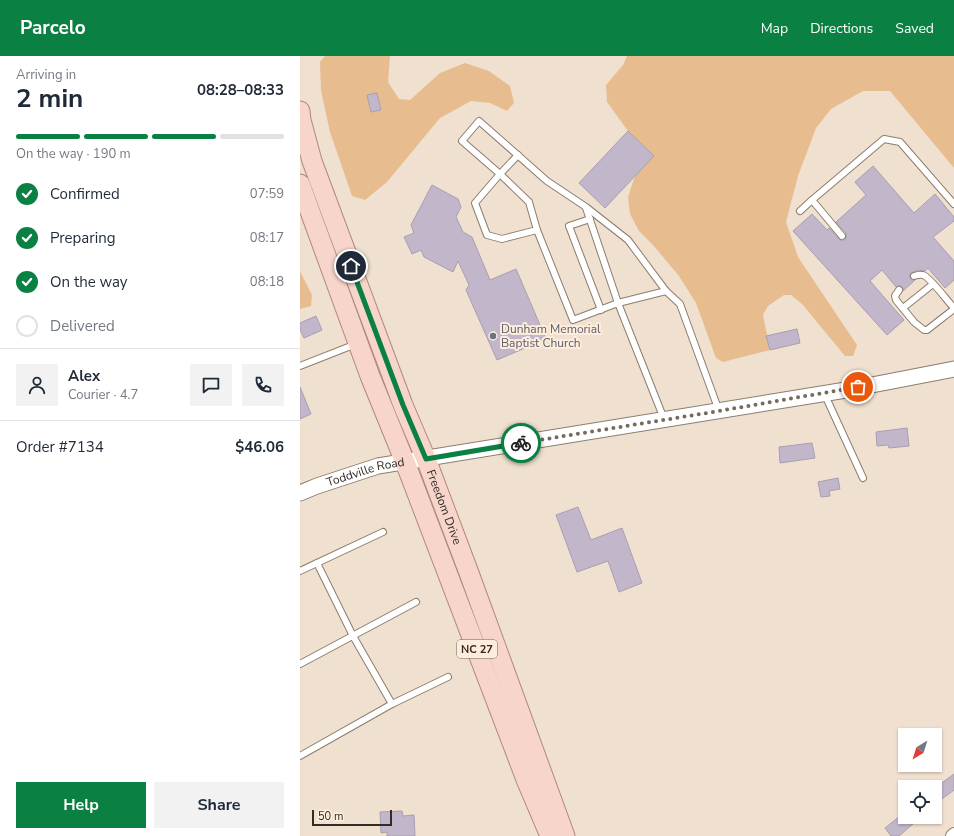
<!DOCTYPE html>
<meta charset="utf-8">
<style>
body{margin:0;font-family:"Nunito Sans",sans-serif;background:#f2f2f3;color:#1f2937;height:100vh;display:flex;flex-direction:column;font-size:15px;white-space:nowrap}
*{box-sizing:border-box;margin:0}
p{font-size:13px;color:#747a83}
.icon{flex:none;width:22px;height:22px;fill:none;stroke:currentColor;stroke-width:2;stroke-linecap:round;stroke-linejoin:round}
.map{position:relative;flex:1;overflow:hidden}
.side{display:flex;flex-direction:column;background:#fff;width:300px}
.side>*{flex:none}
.needle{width:26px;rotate:218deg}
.fabs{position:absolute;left:598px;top:672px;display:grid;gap:8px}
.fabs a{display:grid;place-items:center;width:44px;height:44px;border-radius:0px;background:#fff;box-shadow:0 1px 3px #0004;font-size:20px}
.scale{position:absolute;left:12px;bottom:10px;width:80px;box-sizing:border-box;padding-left:4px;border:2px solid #332c26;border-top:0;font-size:11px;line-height:14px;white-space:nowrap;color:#332c26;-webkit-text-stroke:3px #feeddc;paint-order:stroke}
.pin{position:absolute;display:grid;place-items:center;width:34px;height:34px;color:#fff;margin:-17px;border:2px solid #fff;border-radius:50%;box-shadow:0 1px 4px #0007}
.courier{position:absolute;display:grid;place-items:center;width:40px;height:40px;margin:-20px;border:3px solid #0b8043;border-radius:50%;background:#fff;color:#222;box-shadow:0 1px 5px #0007}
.summary em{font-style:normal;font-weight:700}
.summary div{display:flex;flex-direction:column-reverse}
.summary{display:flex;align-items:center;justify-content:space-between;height:68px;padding:0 16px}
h1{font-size:26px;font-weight:700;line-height:30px}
.bar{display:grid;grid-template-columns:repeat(4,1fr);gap:6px 4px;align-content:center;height:48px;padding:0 16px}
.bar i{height:5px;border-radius:3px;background:#e0e1e3}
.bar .on{background:#0b8043}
.bar p{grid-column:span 4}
.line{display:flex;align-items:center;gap:10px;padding:0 16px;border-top:1px solid #e0e1e3}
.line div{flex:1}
.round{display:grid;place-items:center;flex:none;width:42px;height:42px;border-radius:0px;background:#f2f2f3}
ol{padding:0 16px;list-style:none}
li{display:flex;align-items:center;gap:12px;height:44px}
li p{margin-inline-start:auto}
li .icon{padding:4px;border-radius:50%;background:#0b8043;color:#fff;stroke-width:4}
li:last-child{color:#747a83}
li i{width:22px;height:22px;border:2px solid #e0e1e3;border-radius:50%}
.cta{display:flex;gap:8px;margin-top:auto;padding:8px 16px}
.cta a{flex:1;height:46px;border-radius:0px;background:#0b8043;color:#fff;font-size:16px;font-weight:700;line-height:46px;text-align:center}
.cta a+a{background:#f2f2f3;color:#1f2937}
header{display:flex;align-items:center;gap:24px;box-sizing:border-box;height:56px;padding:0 20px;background:#0b8043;color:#fff}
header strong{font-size:19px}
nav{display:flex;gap:22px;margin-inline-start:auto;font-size:14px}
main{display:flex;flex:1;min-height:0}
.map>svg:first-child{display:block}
.green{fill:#e7bd90}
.building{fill:#c2b6ca;stroke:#a99eb1}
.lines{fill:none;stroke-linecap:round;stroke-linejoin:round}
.service-casing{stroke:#8c7d6d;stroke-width:8}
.minor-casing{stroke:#8c7d6d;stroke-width:14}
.tertiary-casing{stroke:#8c7d6d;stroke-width:17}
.primary-casing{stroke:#b0887a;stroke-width:21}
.service{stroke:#fff;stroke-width:6}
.minor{stroke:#fff;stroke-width:12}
.tertiary{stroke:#fff;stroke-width:15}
.primary{stroke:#f8d5cb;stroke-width:19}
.done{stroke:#756b61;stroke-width:4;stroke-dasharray:0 7.2}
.route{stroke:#0b8043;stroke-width:5}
.worship-dot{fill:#6b7280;stroke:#feeddc;stroke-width:1.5}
.labels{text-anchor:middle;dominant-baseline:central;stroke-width:4;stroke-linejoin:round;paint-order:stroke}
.shield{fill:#feeddc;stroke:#70665d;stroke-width:1}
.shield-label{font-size:11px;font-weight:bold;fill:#332c26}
.worship-label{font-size:12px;fill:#5b616d;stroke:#feeddc;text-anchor:start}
.street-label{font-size:12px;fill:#332c26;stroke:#feeddc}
</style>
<header>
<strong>Parcelo</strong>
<nav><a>Map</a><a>Directions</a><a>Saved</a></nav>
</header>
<main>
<section class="side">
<div class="summary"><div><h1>2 min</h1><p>Arriving in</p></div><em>08:28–08:33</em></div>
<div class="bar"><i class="on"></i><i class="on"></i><i class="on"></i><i></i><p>On the way · 190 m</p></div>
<ol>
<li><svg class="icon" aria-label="check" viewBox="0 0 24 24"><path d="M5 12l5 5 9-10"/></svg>Confirmed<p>07:59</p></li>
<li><svg class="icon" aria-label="check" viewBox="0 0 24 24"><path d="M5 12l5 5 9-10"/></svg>Preparing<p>08:17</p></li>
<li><svg class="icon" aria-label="check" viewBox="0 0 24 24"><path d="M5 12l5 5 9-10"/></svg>On the way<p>08:18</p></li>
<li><i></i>Delivered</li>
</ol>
<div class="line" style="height:72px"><a class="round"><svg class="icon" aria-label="person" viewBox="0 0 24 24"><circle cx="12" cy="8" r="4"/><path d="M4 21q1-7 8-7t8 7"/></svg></a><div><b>Alex</b><p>Courier · 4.7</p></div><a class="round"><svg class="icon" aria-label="chat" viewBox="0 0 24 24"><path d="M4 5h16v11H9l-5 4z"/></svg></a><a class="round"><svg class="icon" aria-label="phone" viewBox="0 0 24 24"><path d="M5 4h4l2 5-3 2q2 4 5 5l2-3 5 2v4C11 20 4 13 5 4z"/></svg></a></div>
<div class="line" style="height:52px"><div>Order #7134</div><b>$46.06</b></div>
<div class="cta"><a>Help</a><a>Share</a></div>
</section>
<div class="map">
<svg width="654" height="780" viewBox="0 0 654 780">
<rect width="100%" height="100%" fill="#f0e0cf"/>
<!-- green -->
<g class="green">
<polygon points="25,0 90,0 88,26 99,43 110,44 140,17 165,7 189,15 210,30 214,47 207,55 190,47 171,45 140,62 87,126 65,144 52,140 30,76 21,35 20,6"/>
<polygon points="327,0 654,0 654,112 590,35 563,35 531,53 516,72 498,120 486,166 498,201 557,289 553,300 545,300 502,248 491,239 484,239 468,250 463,259 470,294 423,306 416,302 396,247 379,220 353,189 339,175 330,158 328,141 335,120 354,100 328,75 307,46 306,29 323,9"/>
<polygon points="0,215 12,239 11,250 0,253"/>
</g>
<!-- building -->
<g class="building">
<polygon points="77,37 81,54 71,56 67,39"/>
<polygon points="328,75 354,100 305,152 279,127"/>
<polygon points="573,110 614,157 635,138 654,161 654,165 633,181 654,205 654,224 645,232 628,212 625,215 618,214 611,217 610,219 610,222 611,224 615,224 603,235 603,232 601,230 599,230 596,231 582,214 570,225 604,264 587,279 493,175 512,158 527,174 529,172 539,183 541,184 545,184 546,181 546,177 536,166 566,139 555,126"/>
<polygon points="132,129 158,143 161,151 156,161 163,176 172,181 190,224 216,213 246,283 197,304 166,234 169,229 158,205 153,216 124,201 121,194 112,198 104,181 114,177 111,169"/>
<polygon points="16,260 22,274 4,282 0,274 0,267"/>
<polygon points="497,273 500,287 470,294 466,280"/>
<polygon points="0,331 11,358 0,363"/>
<polygon points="607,372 609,390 589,392 588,389 577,390 576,376"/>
<polygon points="512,387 515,402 480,407 479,391"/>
<polygon points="538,422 540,433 529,435 530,440 521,441 518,426"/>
<polygon points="278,451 291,484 322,472 342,527 319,536 308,505 277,516 256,459"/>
<polygon points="654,718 654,734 635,748 635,732"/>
<polygon points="102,755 103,760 114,759 115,780 87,780 87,776 81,777 80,756"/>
<polygon points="605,756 605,761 621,761 599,780 591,780 585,772"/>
</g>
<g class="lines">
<!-- service casing -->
<g class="service-casing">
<g id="service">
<polyline points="218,99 200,118 229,146 237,174"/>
<polyline points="286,152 318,247 366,235"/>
<polyline points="500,155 512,144"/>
<polyline points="290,163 269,170 301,254"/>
<polyline points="542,180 512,144 584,83 600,86 654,148"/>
<path d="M614 220C617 219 620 218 623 219 630 221 648 246 654 252"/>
<polyline points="599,234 595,240 596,244 614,266 624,274 627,274 654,253"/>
<polyline points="603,252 633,228"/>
<polyline points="0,310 56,288"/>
<polyline points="524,337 563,422"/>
<polyline points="364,363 318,247 273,264 237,174 202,183 187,179 175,147 200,118 162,85 179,65 247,125 286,151 328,184 366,235 380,248 419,355"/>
<polyline points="0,515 83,476"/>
<polyline points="0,608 116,546"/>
<polyline points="92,648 148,621"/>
<polyline points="0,700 92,648 53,580 17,507"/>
</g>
</g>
<!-- minor casing -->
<g class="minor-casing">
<polyline id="minor" points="652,780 654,778"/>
</g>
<!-- tertiary casing -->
<g class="tertiary-casing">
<g id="tertiary">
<path id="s1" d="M0 437 17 430 78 410 546 334 654 313"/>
</g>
</g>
<!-- primary casing -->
<g class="primary-casing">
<g id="primary">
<path id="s2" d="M0 55 1 64 12 105 103 349 126 403 169 517 265 780"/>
<polyline points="0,128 70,320 105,406 227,726 250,780"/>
</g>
</g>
<!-- service -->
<use href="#service" class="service"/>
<!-- minor -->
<use href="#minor" class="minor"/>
<!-- tertiary -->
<use href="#tertiary" class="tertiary"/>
<!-- primary -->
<use href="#primary" class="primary"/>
</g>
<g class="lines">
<!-- done -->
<polyline class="done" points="221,387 419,355 558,331"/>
<!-- route -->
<polyline class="route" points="51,210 103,349 126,403 221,387"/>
</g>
<!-- markers -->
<circle class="worship-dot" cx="193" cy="280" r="4"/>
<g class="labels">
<!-- shield labels -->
<rect class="shield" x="157" y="584" width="40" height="18" rx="3"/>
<g class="shield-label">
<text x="177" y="593">NC 27</text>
</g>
<!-- worship labels -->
<g class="worship-label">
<text x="201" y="273">Dunham Memorial<tspan x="201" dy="14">Baptist Church</tspan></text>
</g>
<!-- street labels -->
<g class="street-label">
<text stroke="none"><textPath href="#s1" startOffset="69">Toddville Road</textPath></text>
<text stroke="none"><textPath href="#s2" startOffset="422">Freedom Drive</textPath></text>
</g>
</g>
</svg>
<div class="fabs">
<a><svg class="needle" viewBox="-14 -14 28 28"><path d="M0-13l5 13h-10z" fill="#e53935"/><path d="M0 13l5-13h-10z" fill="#747a83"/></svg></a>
<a><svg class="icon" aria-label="locate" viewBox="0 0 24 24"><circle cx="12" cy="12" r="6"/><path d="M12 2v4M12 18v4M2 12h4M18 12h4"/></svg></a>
</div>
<div class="scale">50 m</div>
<div class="pin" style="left:558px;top:331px;background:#ea580c"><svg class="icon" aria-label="bag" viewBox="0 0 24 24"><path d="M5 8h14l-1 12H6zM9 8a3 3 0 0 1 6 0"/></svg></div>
<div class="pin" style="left:51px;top:210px;background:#1f2937"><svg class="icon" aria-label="home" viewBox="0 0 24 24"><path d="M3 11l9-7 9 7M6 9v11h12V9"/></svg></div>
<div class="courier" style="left:221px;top:387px"><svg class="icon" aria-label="bike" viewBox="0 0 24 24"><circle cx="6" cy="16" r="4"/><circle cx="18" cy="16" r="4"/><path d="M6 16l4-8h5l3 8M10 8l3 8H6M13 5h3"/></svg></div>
</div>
</main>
